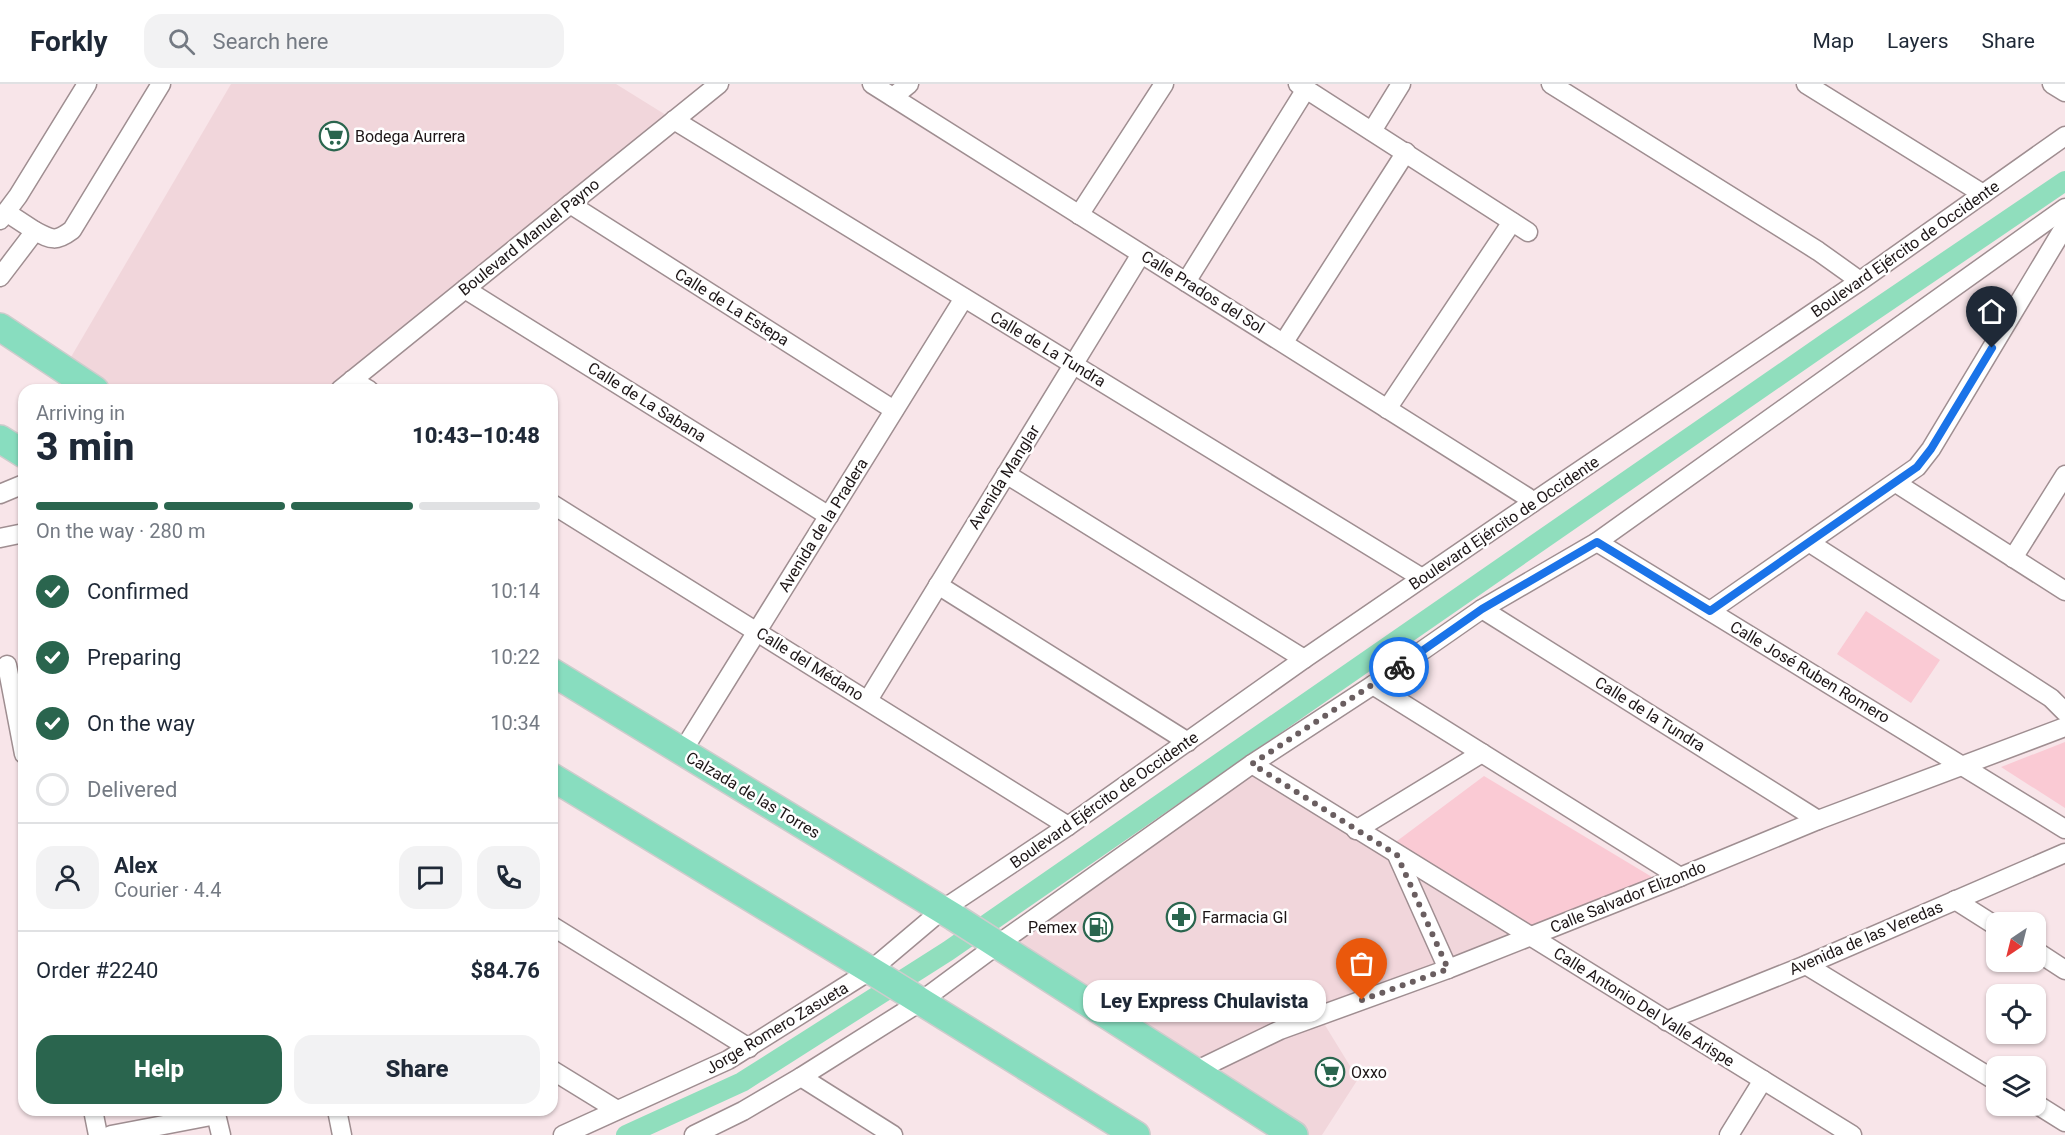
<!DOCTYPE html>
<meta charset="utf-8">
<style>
body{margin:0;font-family:Roboto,sans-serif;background:#f2f2f3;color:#1f2937;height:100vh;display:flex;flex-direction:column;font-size:22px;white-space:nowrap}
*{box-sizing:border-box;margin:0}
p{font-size:20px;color:#747a83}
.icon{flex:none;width:33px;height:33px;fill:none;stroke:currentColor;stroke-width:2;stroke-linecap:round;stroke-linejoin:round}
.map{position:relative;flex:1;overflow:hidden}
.side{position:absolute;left:18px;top:300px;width:540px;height:732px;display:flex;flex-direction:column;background:#fff;border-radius:18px;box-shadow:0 2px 4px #0004}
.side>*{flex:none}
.needle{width:39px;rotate:215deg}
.fabs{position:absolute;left:1986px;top:828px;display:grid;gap:12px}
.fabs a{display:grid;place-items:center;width:60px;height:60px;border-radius:12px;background:#fff;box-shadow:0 2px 4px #0004;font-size:30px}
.pin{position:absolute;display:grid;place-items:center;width:51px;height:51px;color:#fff;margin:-62px -26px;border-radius:50% 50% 50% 0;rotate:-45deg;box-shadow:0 0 6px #0007}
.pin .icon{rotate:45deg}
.courier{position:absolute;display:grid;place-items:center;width:60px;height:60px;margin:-30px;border:4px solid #1a73e8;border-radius:50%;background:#fff;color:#222;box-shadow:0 2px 8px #0007}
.bubble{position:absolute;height:42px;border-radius:18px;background:#fff;box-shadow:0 2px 4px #0004;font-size:20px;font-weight:800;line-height:42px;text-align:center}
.overview em{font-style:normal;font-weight:800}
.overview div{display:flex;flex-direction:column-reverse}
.overview{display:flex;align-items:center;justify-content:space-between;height:102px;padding:0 18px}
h1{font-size:39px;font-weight:800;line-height:45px}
.bar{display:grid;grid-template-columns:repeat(4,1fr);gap:9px 6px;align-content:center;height:72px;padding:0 18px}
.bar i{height:8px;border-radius:4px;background:#e0e1e3}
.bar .active{background:#2a654e}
.bar p{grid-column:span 4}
.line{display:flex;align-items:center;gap:15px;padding:0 18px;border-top:2px solid #e0e1e3}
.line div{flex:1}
.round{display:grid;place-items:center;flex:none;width:63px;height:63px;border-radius:18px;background:#f2f2f3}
ol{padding:0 18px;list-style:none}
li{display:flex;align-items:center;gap:18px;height:66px}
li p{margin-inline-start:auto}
li .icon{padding:6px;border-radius:50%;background:#2a654e;color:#fff;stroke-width:4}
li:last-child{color:#747a83}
li i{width:33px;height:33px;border:3px solid #e0e1e3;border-radius:50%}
.action{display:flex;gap:12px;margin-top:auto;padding:12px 18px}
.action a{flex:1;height:69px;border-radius:18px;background:#2a654e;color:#fff;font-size:24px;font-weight:800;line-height:69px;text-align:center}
.action a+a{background:#f2f2f3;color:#1f2937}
header{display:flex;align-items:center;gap:36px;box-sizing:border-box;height:84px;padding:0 30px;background:#fff;border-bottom:2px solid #e0e1e3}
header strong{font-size:28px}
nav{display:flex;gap:33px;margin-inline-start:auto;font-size:21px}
.search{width:420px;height:54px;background:#f2f2f3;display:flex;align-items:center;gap:15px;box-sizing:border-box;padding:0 21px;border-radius:18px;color:#747a83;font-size:22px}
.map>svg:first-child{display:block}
.built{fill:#f1d6db}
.green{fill:#facad4}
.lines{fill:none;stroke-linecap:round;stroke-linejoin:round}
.canal{stroke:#90debd;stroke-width:20}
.street-casing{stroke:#9f8e91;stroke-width:21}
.primary-casing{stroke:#cdcccc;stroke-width:30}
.street{stroke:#fff;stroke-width:18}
.primary{stroke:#88ddbf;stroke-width:27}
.done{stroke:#6a5e60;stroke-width:6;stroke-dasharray:0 10.8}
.route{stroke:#1a73e8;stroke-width:8}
.labels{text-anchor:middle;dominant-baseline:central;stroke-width:5;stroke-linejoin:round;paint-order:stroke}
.poi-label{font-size:16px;fill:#1d1617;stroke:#fff;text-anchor:start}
.street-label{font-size:16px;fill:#1d1617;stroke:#fff}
</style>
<header>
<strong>Forkly</strong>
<div class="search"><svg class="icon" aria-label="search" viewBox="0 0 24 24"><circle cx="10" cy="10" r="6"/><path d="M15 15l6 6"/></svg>Search here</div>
<nav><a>Map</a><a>Layers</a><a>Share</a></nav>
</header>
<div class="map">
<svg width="2065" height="1051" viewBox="0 0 2065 1051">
<rect width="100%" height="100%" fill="#f8e5e9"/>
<!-- built -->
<g class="built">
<polygon points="231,0 616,0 674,36 340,306 97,306 64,285"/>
<polygon points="1252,680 1528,852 1320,933 1358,995 1322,1051 1295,1051 997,862"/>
</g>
<!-- green -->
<g class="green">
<polygon points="1866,527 1940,576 1911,619 1837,570"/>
<polygon points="2065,658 2065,724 2001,683"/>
<polygon points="1484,692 1657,796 1534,845 1393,760"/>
</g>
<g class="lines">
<!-- canal -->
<polyline class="canal" points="626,1051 742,998 948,867 1829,257 2065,97"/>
<!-- street casing -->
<g class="street-casing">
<g id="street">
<polyline points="872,0 1527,413 1532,419"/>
<polyline points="1298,0 1528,148"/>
<polyline points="1551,0 1818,167 1860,197"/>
<polyline points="1806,0 1983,110"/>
<polyline points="2052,0 2065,8"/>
<polyline points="893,13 909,0"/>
<polyline points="674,36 1422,494"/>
<polyline points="1372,47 1401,0"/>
<polyline points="570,120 894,326"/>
<polyline points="6,128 35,147"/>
<polyline points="1079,131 1164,0"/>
<polyline points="0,136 18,112 87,0"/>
<path d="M0 193 35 147C52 156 56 158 72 146L161 0"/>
<polyline points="1186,198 1306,5"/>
<polyline points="465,205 829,432"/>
<polyline points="1284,258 1406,68"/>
<polyline points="352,296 369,306"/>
<polyline points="340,306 719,0"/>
<polyline points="1387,325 1512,138"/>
<polyline points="1006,390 1304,575"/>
<polyline points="1896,399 2065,507"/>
<polyline points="0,410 24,400"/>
<polyline points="552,420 1068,742"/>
<polyline points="0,454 24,449"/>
<polyline points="1597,458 2065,745"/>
<polyline points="1810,459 2051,614 2065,628"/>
<polyline points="2013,474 2065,391"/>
<polyline points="938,501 1188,658"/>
<polyline points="1482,525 1818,736"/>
<polyline points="1710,527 1917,383 1931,365 2065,142"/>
<polyline points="7,581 24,670"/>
<polyline points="1373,601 1680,793"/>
<polyline points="868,616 1141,170"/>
<polyline points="682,668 964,214"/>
<polyline points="1252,680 1852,1051"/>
<polyline points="1356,746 1482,669"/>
<polyline points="1397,771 1448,885"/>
<polyline points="1955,816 1996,842"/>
<polyline points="552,842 749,964"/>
<polyline points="2036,867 2065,886"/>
<polyline points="1806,881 1996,997"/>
<polyline points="1666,937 1806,881 2065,769"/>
<polyline points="552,986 617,1026"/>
<polyline points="1193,988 1280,946 1448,885 1680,793 1818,736 2065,643"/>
<polyline points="801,993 893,1051"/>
<polyline points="2036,1020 2065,1038"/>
<polyline points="93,1026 98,1051"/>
<polyline points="215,1026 221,1051"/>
<polyline points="337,1026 342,1051"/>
<polyline points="111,1051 216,1031"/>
<polyline points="563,1051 728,976 871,886 942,826 1068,742 1304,575 1532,419 1860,197 2065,52"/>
<polyline points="694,1051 743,1027 801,993 920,918 997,861 1252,680 1373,601 1482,525 1597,458 2065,124"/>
<polyline points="1729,1051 1763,996"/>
</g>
</g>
<!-- primary casing -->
<g class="primary-casing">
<g id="primary">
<polyline points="0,243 95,306"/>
<polyline points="0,355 24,370"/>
<polyline points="552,588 954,833 1294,1051"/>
<polyline points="552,693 880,892 1136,1051"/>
</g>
</g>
<!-- street -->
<use href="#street" class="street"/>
<!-- primary -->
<use href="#primary" class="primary"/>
</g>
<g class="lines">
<!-- done -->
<polyline class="done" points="1362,916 1448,885 1397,771 1252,680 1399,583"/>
<!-- route -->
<polyline class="route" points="1399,583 1482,525 1597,458 1710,527 1917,383 1931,365 1992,264"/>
</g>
<!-- icons -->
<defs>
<g id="supermarket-ring" transform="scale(1.5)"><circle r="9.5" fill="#fff" stroke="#2a654e" stroke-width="1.5"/><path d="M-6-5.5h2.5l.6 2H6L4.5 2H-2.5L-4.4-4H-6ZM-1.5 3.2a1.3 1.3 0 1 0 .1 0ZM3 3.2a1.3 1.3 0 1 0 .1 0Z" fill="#2a654e"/></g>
<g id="pharmacy-ring" transform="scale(1.5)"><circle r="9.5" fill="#fff" stroke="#2a654e" stroke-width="1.5"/><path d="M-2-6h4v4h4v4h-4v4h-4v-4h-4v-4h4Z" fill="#2a654e"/></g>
<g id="fuel-ring" transform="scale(1.5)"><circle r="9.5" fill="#fff" stroke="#2a654e" stroke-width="1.5"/><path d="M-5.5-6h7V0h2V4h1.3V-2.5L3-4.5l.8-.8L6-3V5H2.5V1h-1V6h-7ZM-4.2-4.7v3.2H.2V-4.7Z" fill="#2a654e"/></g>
</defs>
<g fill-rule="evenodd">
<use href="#supermarket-ring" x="334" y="52"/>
<use href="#pharmacy-ring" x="1181" y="833"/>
<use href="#fuel-ring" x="1098" y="843"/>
<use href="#supermarket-ring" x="1330" y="988"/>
</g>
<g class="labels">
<!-- poi labels -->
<g class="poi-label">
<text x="355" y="52">Bodega Aurrera</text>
<text x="1202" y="833">Farmacia GI</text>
<text x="1077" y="843" text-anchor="end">Pemex</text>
<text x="1351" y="988">Oxxo</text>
</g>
<!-- street labels -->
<g class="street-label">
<text transform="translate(529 153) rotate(-39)">Boulevard Manuel Payno</text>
<text transform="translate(1905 165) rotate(-35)">Boulevard Ejército de Occidente</text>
<text transform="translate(1203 208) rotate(32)">Calle Prados del Sol</text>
<text transform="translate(732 223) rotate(32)">Calle de La Estepa</text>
<text transform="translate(1048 265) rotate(31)">Calle de La Tundra</text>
<text transform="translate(647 318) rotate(32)">Calle de La Sabana</text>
<text transform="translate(1004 393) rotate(-58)">Avenida Manglar</text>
<text transform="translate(1504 439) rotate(-34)">Boulevard Ejército de Occidente</text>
<text transform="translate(823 441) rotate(-58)">Avenida de la Pradera</text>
<text transform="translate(810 580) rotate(32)">Calle del Médano</text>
<text transform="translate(1810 588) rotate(31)">Calle José Ruben Romero</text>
<text transform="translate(1650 630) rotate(32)">Calle de la Tundra</text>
<text transform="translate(753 711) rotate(31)">Calzada de las Torres</text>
<text transform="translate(1104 716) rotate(-35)">Boulevard Ejército de Occidente</text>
<text transform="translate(1628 813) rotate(-22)">Calle Salvador Elizondo</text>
<text transform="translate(1866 854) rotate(-23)">Avenida de las Veredas</text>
<text transform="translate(1644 923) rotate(32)">Calle Antonio Del Valle Arispe</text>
<text transform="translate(777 944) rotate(-31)">Jorge Romero Zasueta</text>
</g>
</g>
</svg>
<div class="fabs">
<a><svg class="needle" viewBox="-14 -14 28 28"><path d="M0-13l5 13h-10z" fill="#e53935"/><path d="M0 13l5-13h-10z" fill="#747a83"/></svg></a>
<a><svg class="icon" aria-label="locate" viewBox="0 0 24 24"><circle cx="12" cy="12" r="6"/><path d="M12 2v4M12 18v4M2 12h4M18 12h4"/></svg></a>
<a><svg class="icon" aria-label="layers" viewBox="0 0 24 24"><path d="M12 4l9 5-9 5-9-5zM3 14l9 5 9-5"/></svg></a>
</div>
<div class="pin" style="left:1362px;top:916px;background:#ea580c"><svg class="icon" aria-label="bag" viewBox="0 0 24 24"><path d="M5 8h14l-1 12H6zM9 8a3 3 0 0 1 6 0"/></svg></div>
<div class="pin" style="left:1992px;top:264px;background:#1f2937"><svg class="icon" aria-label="home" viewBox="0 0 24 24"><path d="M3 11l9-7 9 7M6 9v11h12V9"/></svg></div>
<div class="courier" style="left:1399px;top:583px"><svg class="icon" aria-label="bike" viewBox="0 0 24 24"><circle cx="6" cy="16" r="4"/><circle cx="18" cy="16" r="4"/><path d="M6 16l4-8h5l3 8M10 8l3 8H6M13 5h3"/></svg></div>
<div class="bubble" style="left:1083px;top:896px;width:243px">Ley Express Chulavista</div>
<section class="side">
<div class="overview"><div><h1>3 min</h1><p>Arriving in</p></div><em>10:43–10:48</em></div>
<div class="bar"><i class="active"></i><i class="active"></i><i class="active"></i><i></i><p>On the way · 280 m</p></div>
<ol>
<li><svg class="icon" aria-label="check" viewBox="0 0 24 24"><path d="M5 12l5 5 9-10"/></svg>Confirmed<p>10:14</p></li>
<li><svg class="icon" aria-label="check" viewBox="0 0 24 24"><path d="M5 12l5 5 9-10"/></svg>Preparing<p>10:22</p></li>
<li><svg class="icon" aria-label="check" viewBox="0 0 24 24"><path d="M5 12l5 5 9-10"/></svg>On the way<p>10:34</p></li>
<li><i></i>Delivered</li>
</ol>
<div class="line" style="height:108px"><a class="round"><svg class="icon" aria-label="person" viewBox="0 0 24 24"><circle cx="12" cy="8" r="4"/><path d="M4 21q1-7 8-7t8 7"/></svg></a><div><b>Alex</b><p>Courier · 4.4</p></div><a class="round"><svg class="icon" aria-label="chat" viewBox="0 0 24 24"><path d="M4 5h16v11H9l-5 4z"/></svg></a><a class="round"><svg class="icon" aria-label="phone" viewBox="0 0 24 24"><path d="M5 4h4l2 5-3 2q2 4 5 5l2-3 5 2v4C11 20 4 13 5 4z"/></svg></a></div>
<div class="line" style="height:78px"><div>Order #2240</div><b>$84.76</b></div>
<div class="action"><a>Help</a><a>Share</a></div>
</section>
</div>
